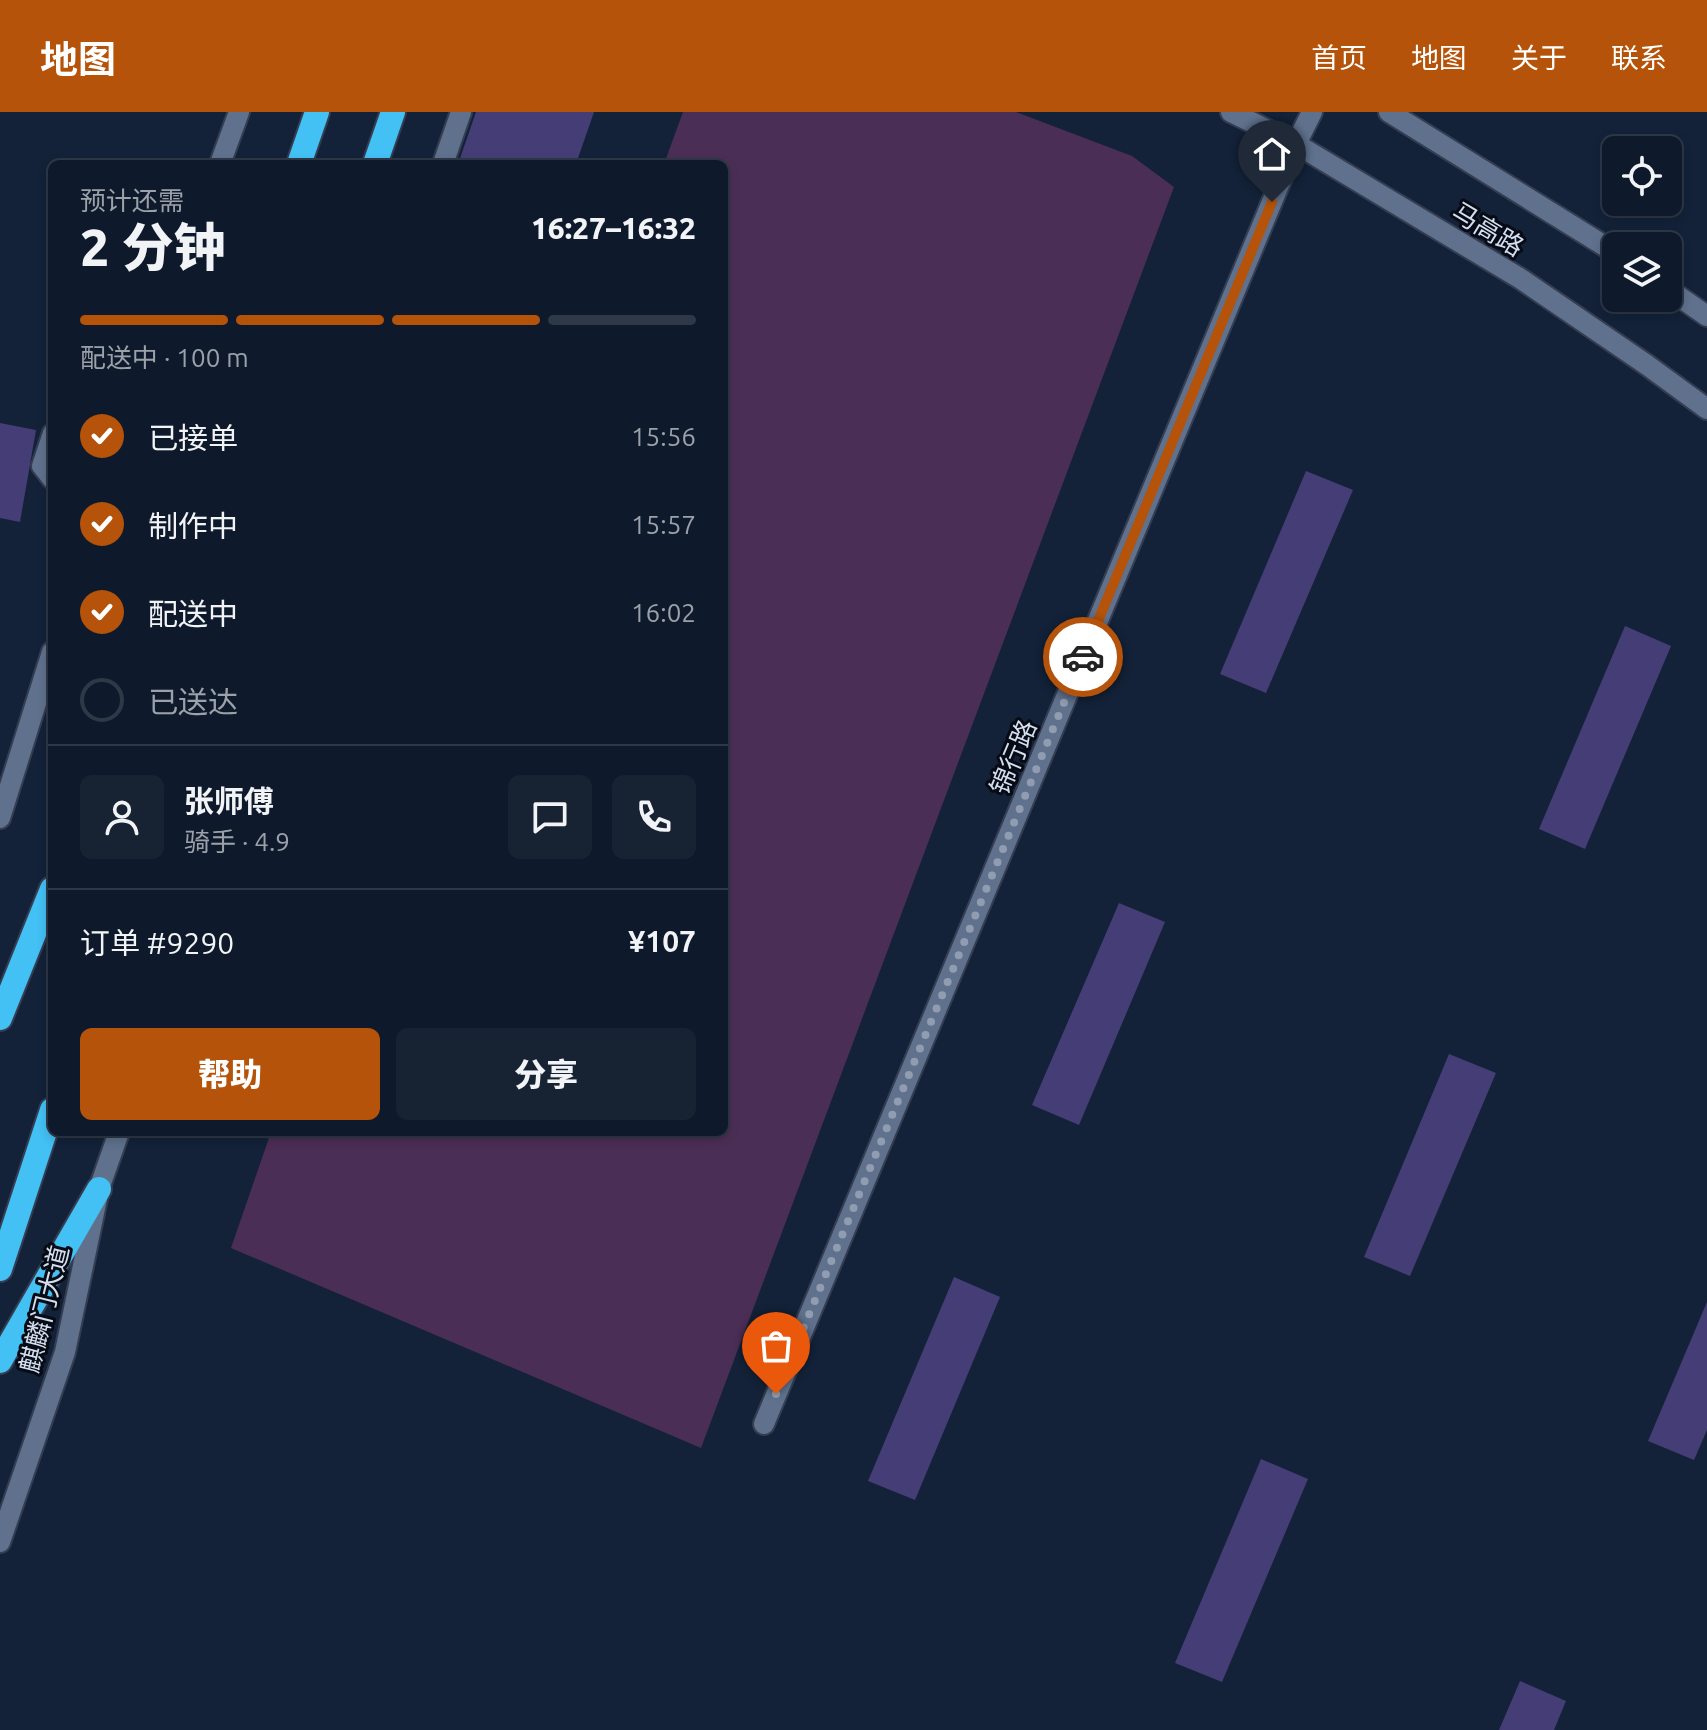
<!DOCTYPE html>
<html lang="zh">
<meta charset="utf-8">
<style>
body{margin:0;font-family:Ubuntu,"Noto Sans SC",sans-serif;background:#172333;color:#f1f3f6;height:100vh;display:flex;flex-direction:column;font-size:30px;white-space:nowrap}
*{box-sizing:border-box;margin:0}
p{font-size:26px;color:#9ba1a9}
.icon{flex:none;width:44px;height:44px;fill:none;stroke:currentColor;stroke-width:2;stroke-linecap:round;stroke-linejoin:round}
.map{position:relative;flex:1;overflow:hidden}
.details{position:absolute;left:48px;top:48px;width:680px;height:976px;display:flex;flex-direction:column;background:#0e1a2b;border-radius:12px;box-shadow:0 4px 12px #0003,0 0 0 2px #2e3847}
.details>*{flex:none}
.fabs{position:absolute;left:1602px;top:24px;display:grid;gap:16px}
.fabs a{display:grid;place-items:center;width:80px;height:80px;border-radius:12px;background:#0e1a2b;box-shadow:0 4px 12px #0003,0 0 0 2px #2e3847;font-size:40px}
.pin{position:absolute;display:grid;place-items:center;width:68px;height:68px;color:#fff;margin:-82px -34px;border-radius:50% 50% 50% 0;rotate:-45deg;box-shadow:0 0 8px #0007}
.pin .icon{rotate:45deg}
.courier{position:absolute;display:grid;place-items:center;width:80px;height:80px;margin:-40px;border:6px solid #b45309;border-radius:50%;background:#fff;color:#222;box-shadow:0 2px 10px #0007}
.overview em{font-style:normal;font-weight:800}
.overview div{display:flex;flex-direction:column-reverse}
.overview{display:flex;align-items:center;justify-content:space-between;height:136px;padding:0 32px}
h1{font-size:52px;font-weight:800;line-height:60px}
.bar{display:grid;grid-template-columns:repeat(4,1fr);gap:12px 8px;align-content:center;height:96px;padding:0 32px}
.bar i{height:10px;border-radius:6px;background:#2e3847}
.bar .on{background:#b45309}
.bar p{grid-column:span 4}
.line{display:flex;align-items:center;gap:20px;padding:0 32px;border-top:2px solid #2e3847}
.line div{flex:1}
.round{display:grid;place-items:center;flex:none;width:84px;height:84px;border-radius:12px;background:#172333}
ol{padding:0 32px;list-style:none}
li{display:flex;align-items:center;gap:24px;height:88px}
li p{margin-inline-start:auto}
li .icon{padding:8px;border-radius:50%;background:#b45309;color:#fff;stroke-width:4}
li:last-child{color:#9ba1a9}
li i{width:44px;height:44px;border:4px solid #2e3847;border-radius:50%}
.primary-button{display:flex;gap:16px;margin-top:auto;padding:16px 32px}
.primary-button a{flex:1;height:92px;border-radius:12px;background:#b45309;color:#fff;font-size:32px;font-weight:800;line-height:92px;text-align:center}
.primary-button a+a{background:#172333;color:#f1f3f6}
header{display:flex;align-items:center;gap:48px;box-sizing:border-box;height:112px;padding:0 40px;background:#b45309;color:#fff}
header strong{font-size:38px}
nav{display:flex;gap:44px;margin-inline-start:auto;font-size:28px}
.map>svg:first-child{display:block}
.green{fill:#4b2e55}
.building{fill:#453d75}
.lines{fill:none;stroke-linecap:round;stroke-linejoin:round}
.lane-casing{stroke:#343d51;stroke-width:22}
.street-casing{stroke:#343d51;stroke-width:24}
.secondary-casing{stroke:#343d51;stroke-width:24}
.highway-casing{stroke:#343d51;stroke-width:28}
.lane{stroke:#5f718d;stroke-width:18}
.street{stroke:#5f718d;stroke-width:20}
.secondary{stroke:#5f718d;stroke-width:20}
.highway{stroke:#43c0f4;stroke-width:24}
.done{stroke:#909caf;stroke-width:8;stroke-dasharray:0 14.4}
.route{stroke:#b45309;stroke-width:10}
.labels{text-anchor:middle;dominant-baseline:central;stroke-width:6;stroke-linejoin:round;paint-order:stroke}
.street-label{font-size:26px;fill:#d4deee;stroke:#060b15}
</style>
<header>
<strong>地图</strong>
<nav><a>首页</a><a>地图</a><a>关于</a><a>联系</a></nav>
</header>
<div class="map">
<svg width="1707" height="1618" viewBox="0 0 1707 1618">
<rect width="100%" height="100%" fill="#132239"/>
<!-- green -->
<polygon class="green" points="683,0 1016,0 1132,44 1174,75 701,1336 231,1136 271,1020 724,1020 724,52 664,52"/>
<!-- building -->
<g class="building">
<polygon points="476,0 594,0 576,52 458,52"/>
<polygon points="0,311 36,318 20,410 0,406"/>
<polygon points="1306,359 1353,378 1266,581 1220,562"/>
<polygon points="1625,514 1671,534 1585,737 1539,717"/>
<polygon points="1119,791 1165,810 1079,1013 1032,993"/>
<polygon points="1449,942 1496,961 1410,1164 1364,1145"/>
<polygon points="954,1165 1000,1185 915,1388 868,1369"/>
<polygon points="1707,1190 1707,1318 1694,1348 1648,1329"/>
<polygon points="1261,1347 1308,1367 1222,1570 1175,1551"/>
<polygon points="1520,1569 1566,1589 1554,1618 1499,1618"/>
</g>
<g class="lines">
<!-- lane casing -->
<g class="lane-casing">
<polyline id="lane" points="52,321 41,354 52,368"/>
</g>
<!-- street casing -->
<g class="street-casing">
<polyline id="street" points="764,1312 1296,32 1312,0"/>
</g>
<!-- secondary casing -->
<g class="secondary-casing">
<g id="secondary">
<polyline points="1231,0 1296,32 1521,167 1647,253 1707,297"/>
<polyline points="1389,0 1616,141"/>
<polyline points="220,52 239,0"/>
<polyline points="443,52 461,0"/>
<polyline points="1668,177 1707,204"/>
<polyline points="0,706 52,540"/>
<polyline points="0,1430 65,1240 99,1077 119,1020"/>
</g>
</g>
<!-- highway casing -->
<g class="highway-casing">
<g id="highway">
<polyline points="299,52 317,0"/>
<polyline points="375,52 393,0"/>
<polyline points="0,906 52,777"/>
<polyline points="0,1157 52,998"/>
<polyline points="0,1249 99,1077"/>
</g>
</g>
<!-- lane -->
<use href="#lane" class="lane"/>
<!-- street -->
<use href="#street" class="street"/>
<!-- secondary -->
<use href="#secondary" class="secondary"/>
<!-- highway -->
<use href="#highway" class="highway"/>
</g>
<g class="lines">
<!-- done -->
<polyline class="done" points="776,1282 1083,545"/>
<!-- route -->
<polyline class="route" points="1083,545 1272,90"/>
</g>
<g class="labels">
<!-- street labels -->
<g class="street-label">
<text transform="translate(1488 117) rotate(31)">马高路</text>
<text transform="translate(1013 645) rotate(-67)">锦行路</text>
<text transform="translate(44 1197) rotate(-76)">麒麟门大道</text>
</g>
</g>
</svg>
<div class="fabs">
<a><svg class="icon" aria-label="locate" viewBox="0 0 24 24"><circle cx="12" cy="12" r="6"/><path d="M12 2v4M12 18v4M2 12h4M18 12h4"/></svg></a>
<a><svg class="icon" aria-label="layers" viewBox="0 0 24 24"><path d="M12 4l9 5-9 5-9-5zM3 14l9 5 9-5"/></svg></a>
</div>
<div class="pin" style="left:776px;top:1282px;background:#ea580c"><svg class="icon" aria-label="bag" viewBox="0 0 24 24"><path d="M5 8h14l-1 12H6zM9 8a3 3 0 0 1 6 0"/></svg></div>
<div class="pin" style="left:1272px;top:90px;background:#1f2937"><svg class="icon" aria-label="home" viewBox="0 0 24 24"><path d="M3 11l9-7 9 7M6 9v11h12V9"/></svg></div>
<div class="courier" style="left:1083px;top:545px"><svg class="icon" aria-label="car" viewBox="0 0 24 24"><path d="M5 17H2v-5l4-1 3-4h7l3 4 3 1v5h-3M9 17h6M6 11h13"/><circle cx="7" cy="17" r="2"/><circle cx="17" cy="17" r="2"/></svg></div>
<section class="details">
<div class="overview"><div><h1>2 分钟</h1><p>预计还需</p></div><em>16:27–16:32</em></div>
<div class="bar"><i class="on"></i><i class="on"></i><i class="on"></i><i></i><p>配送中 · 100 m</p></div>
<ol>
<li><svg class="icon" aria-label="check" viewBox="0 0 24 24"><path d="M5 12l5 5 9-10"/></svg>已接单<p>15:56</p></li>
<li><svg class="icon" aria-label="check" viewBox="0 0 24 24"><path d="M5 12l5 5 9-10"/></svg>制作中<p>15:57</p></li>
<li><svg class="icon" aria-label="check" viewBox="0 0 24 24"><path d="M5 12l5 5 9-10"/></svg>配送中<p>16:02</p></li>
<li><i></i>已送达</li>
</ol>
<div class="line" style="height:144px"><a class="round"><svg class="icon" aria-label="person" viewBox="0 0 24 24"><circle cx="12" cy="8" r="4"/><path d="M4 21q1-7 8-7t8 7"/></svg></a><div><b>张师傅</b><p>骑手 · 4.9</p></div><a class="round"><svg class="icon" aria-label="chat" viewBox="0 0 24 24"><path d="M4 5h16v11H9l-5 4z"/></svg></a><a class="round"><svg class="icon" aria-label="phone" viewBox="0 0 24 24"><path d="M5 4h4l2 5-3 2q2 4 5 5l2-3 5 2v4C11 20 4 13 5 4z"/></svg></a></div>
<div class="line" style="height:104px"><div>订单 #9290</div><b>¥107</b></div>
<div class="primary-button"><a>帮助</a><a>分享</a></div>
</section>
</div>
